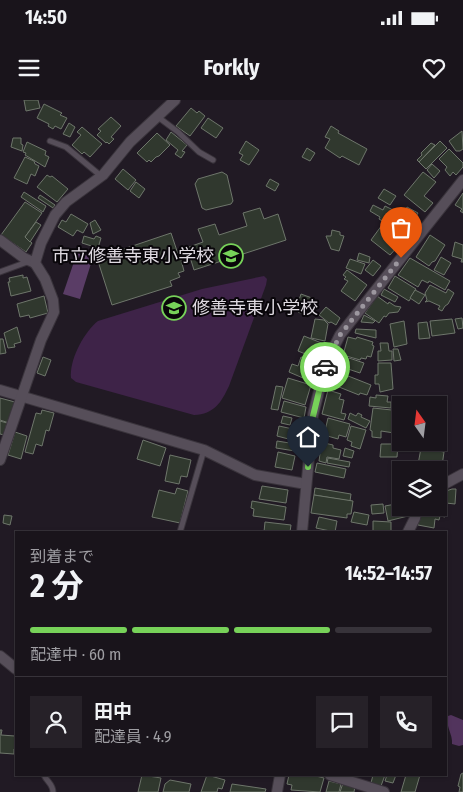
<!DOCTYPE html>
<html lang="ja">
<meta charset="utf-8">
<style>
body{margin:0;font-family:"Fira Sans Condensed","Noto Sans JP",sans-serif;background:#262128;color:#f1f3f6;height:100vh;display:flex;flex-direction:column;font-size:19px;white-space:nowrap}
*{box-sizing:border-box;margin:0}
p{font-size:16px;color:#9f9ea3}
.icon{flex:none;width:28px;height:28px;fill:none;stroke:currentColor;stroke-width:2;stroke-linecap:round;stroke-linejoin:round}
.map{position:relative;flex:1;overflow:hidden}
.side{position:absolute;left:15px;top:431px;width:432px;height:245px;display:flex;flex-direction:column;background:#19141b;border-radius:0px;box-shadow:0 1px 4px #0004,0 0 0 1px #37333a}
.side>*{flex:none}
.needle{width:32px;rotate:346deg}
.tools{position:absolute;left:392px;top:296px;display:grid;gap:10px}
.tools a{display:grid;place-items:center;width:55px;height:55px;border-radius:0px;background:#19141b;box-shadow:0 1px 4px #0004,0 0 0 1px #37333a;font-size:25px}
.pin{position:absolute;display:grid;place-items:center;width:42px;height:42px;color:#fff;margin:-51px -21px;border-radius:50% 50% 50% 0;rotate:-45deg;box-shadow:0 0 5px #0007}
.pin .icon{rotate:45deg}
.courier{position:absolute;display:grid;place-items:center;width:50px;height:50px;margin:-25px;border:4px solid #77d259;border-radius:50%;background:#fff;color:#222;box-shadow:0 1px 6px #0007}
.overview em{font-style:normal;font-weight:700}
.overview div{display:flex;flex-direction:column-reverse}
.overview{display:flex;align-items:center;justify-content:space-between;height:85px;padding:0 15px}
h1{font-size:32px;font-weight:700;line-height:38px}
.bar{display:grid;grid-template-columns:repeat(4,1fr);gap:8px 5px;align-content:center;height:60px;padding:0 15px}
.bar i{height:6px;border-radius:4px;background:#37333a}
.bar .active{background:#77d259}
.bar p{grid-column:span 4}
.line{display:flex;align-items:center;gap:12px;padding:0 15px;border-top:1px solid #37333a}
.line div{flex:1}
.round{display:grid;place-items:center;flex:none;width:52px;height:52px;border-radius:0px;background:#262128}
.status{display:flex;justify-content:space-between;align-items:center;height:35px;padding:0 25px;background:#19141b;direction:ltr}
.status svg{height:14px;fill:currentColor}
header{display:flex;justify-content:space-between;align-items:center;height:65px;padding:0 15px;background:#19141b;font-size:22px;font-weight:700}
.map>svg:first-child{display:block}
.green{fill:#3e2348}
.forest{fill:#52345d}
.water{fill:#5a3d66}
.building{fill:#30382e;stroke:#6e766b}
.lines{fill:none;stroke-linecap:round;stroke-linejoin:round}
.service-casing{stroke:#3a343c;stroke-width:7}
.minor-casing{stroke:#3a343c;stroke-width:12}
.service{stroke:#564e59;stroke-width:5}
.minor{stroke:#564e59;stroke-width:10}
.done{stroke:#9c979f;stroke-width:5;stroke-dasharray:0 9}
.route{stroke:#77d259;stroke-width:6}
.labels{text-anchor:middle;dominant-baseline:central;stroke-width:4;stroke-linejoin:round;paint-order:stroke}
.poi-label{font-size:18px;fill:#dfdae1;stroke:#09060a;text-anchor:end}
</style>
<div class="status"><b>14:50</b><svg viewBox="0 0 49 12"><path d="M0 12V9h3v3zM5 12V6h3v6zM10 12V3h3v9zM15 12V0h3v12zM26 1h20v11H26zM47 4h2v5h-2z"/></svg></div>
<header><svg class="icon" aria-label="menu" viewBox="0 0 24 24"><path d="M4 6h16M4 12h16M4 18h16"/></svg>Forkly<svg class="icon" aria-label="heart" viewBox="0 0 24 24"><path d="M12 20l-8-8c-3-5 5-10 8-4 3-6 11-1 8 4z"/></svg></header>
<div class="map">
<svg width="463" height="692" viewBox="0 0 463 692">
<rect width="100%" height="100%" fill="#211a24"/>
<!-- green -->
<path class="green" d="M264 176 267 179 266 185 229 286C221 303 214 314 194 315L76 282 71 278C69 260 84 232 98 221L202 189Z"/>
<!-- forest -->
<path class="forest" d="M451 615 463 620V645L459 646 452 644C453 634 445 626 448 616Z"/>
<!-- water -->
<polygon class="water" points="77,153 93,157 80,199 63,194"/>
<!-- building -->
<g class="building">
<polygon points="24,0 38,0 40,8 26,11"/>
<polygon points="44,4 62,13 60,15 67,18 61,29 55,26 53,29 48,26 49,24 37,18"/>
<polygon points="191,8 197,13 199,11 205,16 190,36 176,26"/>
<polygon points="111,17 121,26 111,37 114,39 109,44 107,42 106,43 97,35 101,31 98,29"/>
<polygon points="208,18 223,28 216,38 201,28"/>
<polygon points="69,23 75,27 70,37 63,34"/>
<polygon points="331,26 339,31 338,33 367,49 359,65 342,56 340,58 325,48 330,39 325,37"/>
<polygon points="82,27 102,44 90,57 84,52 82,54 72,45 81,35 77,32"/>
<polygon points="462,31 463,49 460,51 456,51 449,41"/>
<polygon points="171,32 187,45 182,51 185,52 181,58 175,54 178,50 166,40"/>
<polygon points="157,33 170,45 159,56 156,57 151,62 149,60 147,62 137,53"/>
<polygon points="13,38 21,38 21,44 23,45 22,51 11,47"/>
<polygon points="246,41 259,50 249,65 240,60 243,55 239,53"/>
<polygon points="440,41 447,48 426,69 419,62"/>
<polygon points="27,42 46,51 45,55 49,57 45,67 25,55 26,53 23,52"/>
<polygon points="431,43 435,45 419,62 417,60 422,55 421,53"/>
<polygon points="307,48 315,53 310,61 302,57"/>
<polygon points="449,49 463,63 463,67 456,75 453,72 450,76 445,70 447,67 439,59"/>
<polygon points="25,57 34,61 35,64 39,66 35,76 31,74 27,84 14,78"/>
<polygon points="432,64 440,71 434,78 427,70"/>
<polygon points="123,69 136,80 128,90 115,79"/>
<polygon points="222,72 227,75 233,101 231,104 206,110 202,108 195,84 198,79"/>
<polygon points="423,72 436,82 424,96 433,103 425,112 404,95"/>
<polygon points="47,75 50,77 52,76 68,89 57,102 37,87"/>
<polygon points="270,79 279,84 275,91 266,86"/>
<polygon points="136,82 145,89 139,98 130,91"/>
<polygon points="384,89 396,96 390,105 378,98"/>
<polygon points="24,92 46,106 43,112 21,97"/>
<polygon points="463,93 463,113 460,111 462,109 455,105"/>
<polygon points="40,95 55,105 53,108 38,98"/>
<polygon points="25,102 42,113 25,137 32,143 26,152 1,135"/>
<polygon points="373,105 383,110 385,106 395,111 394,114 400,117 403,113 400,112 402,109 405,111 407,107 418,113 405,135 379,119 380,117 370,111"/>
<polygon points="260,108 264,119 278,114 286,140 194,170 190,157 181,160 184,171 178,173 180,177 170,181 172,186 112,205 97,158 171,133 178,154 190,150 189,147 203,142 198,129 215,124 219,135 247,126 243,113"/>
<polygon points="71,114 88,124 83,133 77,130 73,136 58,127 62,120 66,122"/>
<polygon points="95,120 101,130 93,134 90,123"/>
<polygon points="36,122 41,125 30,142 25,137"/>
<polygon points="382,125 400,136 396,143 399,145 390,155 371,140"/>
<polygon points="332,130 340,132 340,135 344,136 339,151 331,149 326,136 331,136"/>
<polygon points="430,135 445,145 435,161 432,162 429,166 416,157"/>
<polygon points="84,136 94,139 96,136 101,138 98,148 82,143"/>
<polygon points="455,142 463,145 463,162 461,162 462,159 452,156"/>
<polygon points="359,153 370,157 369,163 357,160"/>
<polygon points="441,157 451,163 444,175 434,170"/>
<polygon points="410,158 450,181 445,190 429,181 428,183 422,180 418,187 398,175"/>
<polygon points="350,159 365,164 361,174 346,168"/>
<polygon points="373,160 381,166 373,176 365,170"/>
<polygon points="347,170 367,185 355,201 341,191 348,181 344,179 346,177 343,175"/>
<polygon points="23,175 23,178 27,177 31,191 11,196 8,182 10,182 9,178"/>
<polygon points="395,176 416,189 409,201 388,188"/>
<polygon points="430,185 446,193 448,189 454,193 448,204 445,206 442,211 438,209 440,206 429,201 425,202 427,200 425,193"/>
<polygon points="384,189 398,197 395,202 381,195"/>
<polygon points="415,190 425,195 419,204 410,198"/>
<polygon points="301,194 312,198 305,215 298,212 302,204 298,203"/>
<polygon points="44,196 48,213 30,218 29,215 20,217 17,204"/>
<polygon points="377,196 388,204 389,202 395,206 401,207 398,212 389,213 386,217 384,216 379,223 365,213"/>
<polygon points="326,207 340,218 336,225 331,222 329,223 319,215"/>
<polygon points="364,215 375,221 373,223 361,222"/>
<polygon points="462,218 463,228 458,229 455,219"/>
<polygon points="315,219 324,220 328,224 325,241 311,238"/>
<polygon points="452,219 455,233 432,236 430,221"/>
<polygon points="404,221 407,244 394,247 390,224"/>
<polygon points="427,222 430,238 419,239 418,223"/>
<polygon points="17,227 21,242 14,244 15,247 8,248 4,233"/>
<polygon points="356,229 376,230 376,238 355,233"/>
<polygon points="304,236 324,244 318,259 298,251"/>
<polygon points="348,237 356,239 357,237 373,242 372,245 374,246 371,257 367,256 366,259 361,258 360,260 343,255"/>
<polygon points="0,239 3,239 6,253 0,254"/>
<polygon points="380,243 388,243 389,251 392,251 392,260 378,261 378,251 381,251"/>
<polygon points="393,249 398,249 401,260 394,261"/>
<polygon points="43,257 51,260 45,276 37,273"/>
<polygon points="301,257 318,264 310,281 289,272 292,264 298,266"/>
<polygon points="349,258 364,263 360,273 345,268"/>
<polygon points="378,263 391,263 393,289 380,292 379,284 375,284 375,275 378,275"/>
<polygon points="333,270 371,285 367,295 360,293 359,295 339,287 340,284 329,280"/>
<polygon points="288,278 311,285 305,305 282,298"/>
<polygon points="276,286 283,287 278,310 271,309"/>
<polygon points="328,290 341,294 339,299 344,300 341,313 346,314 344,320 322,314"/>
<polygon points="376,295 388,296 387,302 391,302 391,308 369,306 370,297 376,298"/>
<polygon points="0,298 15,302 9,323 0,320"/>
<polygon points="284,301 306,307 304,318 281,312"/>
<polygon points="373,308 401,311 401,334 381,331 381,338 372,337 372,331 370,330"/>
<polygon points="42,310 54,313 49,331 46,330 42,346 36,344 33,354 25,352 36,313 41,314"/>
<polygon points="350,313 356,316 358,313 362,315 361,317 370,321 366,328 348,319"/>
<polygon points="283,316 292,318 290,325 281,323"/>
<polygon points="328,318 350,324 346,337 339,335 338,339 324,335"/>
<polygon points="0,321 7,323 4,335 0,334"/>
<polygon points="279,326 302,331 300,342 277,336"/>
<polygon points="351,326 366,330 360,349 351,346 352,342 347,340"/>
<polygon points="15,332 27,336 21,359 8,355"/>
<polygon points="439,334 446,335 445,346 424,342 439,342"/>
<polygon points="143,340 166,348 160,366 137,359"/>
<polygon points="277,341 296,344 295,351 276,348"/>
<polygon points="320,342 333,345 333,348 341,350 339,359 327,357 326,363 319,361 320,354 317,353"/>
<polygon points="381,344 398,344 397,357 380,357"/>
<polygon points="345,348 354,351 352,358 343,356"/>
<polygon points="421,348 444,352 442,366 436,365 435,370 417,370"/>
<polygon points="278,352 295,356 292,370 275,367"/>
<polygon points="170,355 191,360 187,377 181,376 179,384 165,381"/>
<polygon points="328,358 350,362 349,367 327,363"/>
<polygon points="317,363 346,369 344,378 315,372"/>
<polygon points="401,380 401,398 396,399 392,382"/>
<polygon points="262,386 288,390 286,403 259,399"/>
<polygon points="177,388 188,391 180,423 152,417 159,390 175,394"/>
<polygon points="315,388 351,394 350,401 314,395"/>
<polygon points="452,389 456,389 455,404 446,403 446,391"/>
<polygon points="314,395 353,401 351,414 347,414 347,418 311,413"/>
<polygon points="252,401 286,407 284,420 253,416 254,409 251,408"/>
<polygon points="401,403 401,408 406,408 408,416 388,421 385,406"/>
<polygon points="383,404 384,413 372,414 371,405"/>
<polygon points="439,406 446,407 445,417 440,416 439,420 435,419 434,428 418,425 421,408 439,408"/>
<polygon points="354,412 369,415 367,425 351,422"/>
<polygon points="4,415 12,416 10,425 3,423"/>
<polygon points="319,417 337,421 335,432 316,428"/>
<polygon points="373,421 391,422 391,432 373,432"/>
<polygon points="265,422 291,425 290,432 264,432"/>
<polygon points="0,630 2,630 1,635 15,636 16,649 14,649 14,654 0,653"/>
<polygon points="463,673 463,692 459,692 460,687 458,686 461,674"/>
<polygon points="142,675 161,678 158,692 138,692"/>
<polygon points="207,675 225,680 222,689 218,688 217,692 201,692"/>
<polygon points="289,675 312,675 324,678 320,692 291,690 292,685 287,684"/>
<polygon points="373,675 385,675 381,686 371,683"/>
<polygon points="387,675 396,675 393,683 385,681"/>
<polygon points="406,675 420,675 415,692 401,692"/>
<polygon points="170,680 191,684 189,692 163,692 165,684"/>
<polygon points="329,681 341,684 339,692 326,692"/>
<polygon points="343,683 355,686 354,692 340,692"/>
<polygon points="232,684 266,689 265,692 230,692"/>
</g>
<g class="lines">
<!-- service casing -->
<g class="service-casing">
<g id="service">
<polyline points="158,17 178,32 199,52 213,60"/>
<polyline points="50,41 66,47 101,76"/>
<polyline points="0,172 30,161"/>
<polyline points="180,432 204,350"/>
<path d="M44 675C47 682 53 684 53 692"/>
</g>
</g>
<!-- minor casing -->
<g class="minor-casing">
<g id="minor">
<polyline points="0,140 24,158 35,163"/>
<polyline points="0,290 204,350 255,375 306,384"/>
<polyline points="0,360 41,240 54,212 53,200 45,179 35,163 41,143 55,115 66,102 103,75 130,42 175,0"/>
<polyline points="439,387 463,374"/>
<polyline points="302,432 313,315 326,263 340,235 463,80"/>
<polyline points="408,432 415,418 417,408"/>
<polyline points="0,556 16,569"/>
<polyline points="330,675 384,692"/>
<polyline points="277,692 280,675"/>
</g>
</g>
<!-- service -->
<use href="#service" class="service"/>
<!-- minor -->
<use href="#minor" class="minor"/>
</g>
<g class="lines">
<!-- done -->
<polyline class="done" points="325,267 340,235 401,158"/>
<!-- route -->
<polyline class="route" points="308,367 313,316 325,267"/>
</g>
<!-- icons -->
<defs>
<g id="school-ring" transform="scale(1.25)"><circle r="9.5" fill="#09060a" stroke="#77d259" stroke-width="1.5"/><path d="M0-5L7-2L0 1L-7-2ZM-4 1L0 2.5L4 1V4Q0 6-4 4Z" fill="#77d259"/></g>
</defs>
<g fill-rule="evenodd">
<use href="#school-ring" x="231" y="156"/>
<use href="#school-ring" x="174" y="208"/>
</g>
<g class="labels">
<!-- poi labels -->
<g class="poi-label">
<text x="214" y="156">市立修善寺東小学校</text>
<text x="192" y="208" text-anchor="start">修善寺東小学校</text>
</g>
</g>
</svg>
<div class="tools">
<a><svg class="needle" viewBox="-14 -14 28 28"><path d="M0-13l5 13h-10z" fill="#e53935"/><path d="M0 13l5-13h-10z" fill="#9f9ea3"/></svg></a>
<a><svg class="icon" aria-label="layers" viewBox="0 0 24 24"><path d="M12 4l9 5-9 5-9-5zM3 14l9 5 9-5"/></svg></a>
</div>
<div class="pin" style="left:401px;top:158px;background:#ea580c"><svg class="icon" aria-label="bag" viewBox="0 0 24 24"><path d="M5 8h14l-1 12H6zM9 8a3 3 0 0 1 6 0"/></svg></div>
<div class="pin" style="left:308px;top:367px;background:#1f2937"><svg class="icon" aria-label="home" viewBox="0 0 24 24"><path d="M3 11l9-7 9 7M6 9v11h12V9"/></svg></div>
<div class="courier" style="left:325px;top:267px"><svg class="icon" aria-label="car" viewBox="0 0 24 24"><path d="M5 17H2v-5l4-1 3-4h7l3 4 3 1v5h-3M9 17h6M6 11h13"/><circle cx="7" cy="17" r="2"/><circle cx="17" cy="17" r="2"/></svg></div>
<section class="side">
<div class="overview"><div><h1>2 分</h1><p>到着まで</p></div><em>14:52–14:57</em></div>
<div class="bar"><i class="active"></i><i class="active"></i><i class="active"></i><i></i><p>配達中 · 60 m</p></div>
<div class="line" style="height:90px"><a class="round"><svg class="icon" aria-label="person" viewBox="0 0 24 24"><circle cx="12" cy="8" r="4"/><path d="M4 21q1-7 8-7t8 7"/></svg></a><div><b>田中</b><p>配達員 · 4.9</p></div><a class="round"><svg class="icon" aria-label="chat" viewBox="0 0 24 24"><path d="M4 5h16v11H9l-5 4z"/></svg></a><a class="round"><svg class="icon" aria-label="phone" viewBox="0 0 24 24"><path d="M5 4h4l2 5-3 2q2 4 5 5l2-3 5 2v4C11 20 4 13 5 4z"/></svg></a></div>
</section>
</div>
